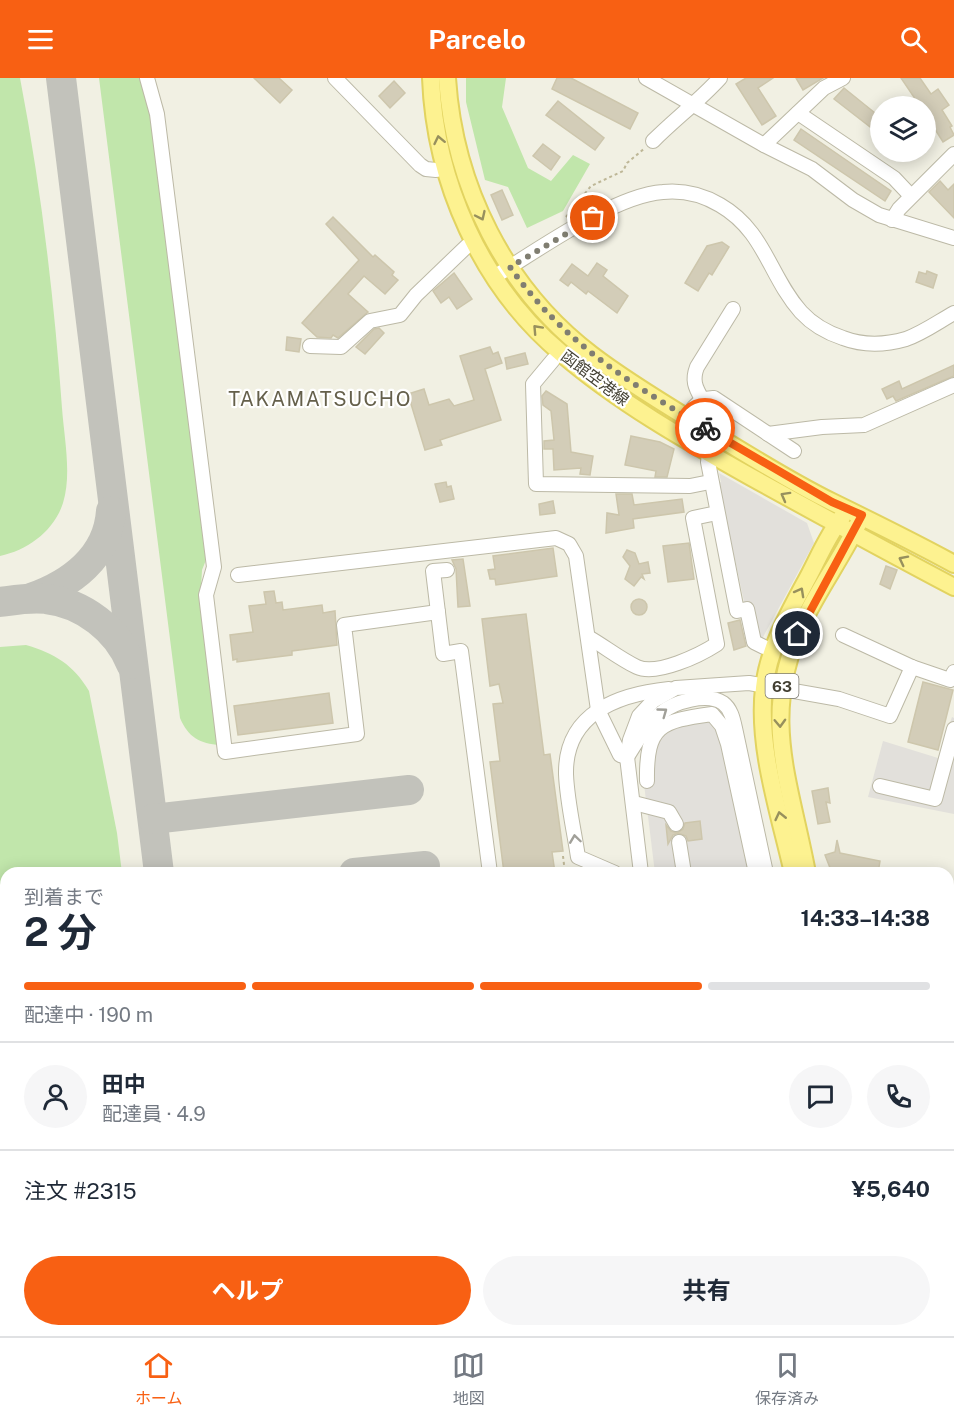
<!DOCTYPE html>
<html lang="ja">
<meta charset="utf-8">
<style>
body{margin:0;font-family:"Public Sans","Noto Sans JP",sans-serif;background:#f6f6f7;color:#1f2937;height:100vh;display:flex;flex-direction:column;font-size:22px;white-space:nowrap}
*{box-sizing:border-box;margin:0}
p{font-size:20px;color:#747a83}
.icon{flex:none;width:33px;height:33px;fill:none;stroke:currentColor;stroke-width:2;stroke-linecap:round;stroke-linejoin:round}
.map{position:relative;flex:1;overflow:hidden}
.side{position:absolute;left:0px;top:789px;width:954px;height:470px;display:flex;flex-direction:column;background:#fff;border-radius:18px 18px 0 0;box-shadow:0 3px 15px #0003}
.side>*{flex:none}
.tools{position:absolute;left:870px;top:18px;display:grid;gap:12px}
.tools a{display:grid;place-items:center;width:66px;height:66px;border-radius:50%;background:#fff;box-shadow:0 3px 15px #0003;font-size:30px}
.pin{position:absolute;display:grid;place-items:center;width:51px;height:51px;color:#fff;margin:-26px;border:3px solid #fff;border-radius:50%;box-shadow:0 2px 6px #0007}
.courier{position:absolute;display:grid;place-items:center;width:60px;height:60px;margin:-30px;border:4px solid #f86013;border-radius:50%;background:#fff;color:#222;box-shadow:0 2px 8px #0007}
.summary em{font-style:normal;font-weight:700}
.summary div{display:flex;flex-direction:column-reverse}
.summary{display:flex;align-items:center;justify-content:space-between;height:102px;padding:0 24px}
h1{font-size:39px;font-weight:700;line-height:45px}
.bar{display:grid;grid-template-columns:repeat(4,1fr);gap:9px 6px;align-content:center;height:72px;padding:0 24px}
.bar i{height:8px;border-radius:4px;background:#e0e1e3}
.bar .active{background:#f86013}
.bar p{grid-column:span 4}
.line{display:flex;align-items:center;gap:15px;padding:0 24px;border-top:2px solid #e0e1e3}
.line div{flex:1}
.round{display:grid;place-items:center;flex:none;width:63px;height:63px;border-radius:32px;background:#f6f6f7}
.primary-button{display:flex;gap:12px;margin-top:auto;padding:12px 24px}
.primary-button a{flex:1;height:69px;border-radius:36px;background:#f86013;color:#fff;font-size:24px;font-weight:700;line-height:69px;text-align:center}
.primary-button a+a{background:#f6f6f7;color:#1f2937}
header{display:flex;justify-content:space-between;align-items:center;height:78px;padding:0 24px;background:#f86013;color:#fff;font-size:27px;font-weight:700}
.tab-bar{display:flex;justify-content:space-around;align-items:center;height:84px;border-top:2px solid #e0e1e3;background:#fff;font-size:16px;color:#747a83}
.tab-bar a{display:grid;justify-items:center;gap:3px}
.tab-bar .active{color:#f86013}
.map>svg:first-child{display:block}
.green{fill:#c1e6ab}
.parking{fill:#e2e0db}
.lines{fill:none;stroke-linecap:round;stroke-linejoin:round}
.taxiway{stroke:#c2c2bb;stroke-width:30}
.building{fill:#d3cdb8;stroke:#cdc6ac;stroke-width:1.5}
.minor-casing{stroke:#bcb9a6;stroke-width:16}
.major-casing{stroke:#e2d360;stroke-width:20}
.path{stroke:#beb797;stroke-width:2;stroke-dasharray:3 3;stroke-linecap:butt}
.minor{stroke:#fff;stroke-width:14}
.major{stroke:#fdf290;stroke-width:16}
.oneway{stroke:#97905d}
.oneway2{stroke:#a1a099}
.done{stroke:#807e71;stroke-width:6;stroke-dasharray:0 10.8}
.route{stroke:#f86013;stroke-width:8}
.labels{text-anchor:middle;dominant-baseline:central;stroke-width:4.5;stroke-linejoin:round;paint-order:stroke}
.shield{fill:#fff;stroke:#7b7970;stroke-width:1.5}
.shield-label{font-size:15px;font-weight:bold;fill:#434033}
.street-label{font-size:16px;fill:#434033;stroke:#fff}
.quarter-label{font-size:20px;letter-spacing:1.5px;fill:#65604b;stroke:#fff}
</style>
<header><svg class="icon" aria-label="menu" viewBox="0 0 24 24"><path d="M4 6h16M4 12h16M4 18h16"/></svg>Parcelo<svg class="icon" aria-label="search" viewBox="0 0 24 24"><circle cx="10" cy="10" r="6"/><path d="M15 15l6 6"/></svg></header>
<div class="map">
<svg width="954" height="1258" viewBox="0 0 954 1258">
<rect width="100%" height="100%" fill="#f1f0e3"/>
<!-- green -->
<g class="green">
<path d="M0 0H20C41 109 54 219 62 330 64 359 72 396 63 425 54 453 28 472 0 478Z"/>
<path d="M99 0H144L152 32 208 477 202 492 201 511 220 667C200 666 188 659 180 640Z"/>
<polygon points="466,0 506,0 502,29 528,90 551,103 573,77 590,86 563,133 527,150 508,109 485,102 466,24"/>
<path d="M26 567C54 575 74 587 89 613L117 755 122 795H6V938L0 888V569Z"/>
<polygon points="0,959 6,1009 6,1252 35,1253 36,1258 0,1258"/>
<polygon points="44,1253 169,1253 168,1258 44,1258"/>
</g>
<!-- parking -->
<g class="parking">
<polygon points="719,395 807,445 814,465 762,561 757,559 745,528 718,405 721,404"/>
<polygon points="952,639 954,640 954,736 868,719 883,663 938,680"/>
<polygon points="716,643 750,795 655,795 642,690 658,660 671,648"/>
</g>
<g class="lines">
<!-- taxiway -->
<g class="taxiway">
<polyline points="61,0 159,795"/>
<path d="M31 520C71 506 108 479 111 433"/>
<path d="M0 524C15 522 31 519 46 521 83 525 118 552 131 586"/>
<polyline points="153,741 409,712"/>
<polyline points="354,795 425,788"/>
<polyline points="216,1252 217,1258"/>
</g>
</g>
<!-- building -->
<g class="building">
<polygon points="254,0 279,0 292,12 280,25"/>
<polygon points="557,0 571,0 638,35 630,51 552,11"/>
<polygon points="746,0 773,0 758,10 776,38 762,47 736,6"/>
<polygon points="796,0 823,0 803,12"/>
<polygon points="901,0 920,0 931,16 938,11 949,27 942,32 952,48 950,49 954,57 943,64 926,37 926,28 920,28"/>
<polygon points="394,3 405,15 390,30 379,18"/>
<polygon points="844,10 880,39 880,44 874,52 834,21"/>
<polygon points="558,23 604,60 595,72 546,37"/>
<polygon points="801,51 891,113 885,123 794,62"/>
<polygon points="543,66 560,79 551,92 533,78"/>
<polygon points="940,103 948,112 954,106 954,140 929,114"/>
<polygon points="502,112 513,137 502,142 491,117"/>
<polygon points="333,139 373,179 375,177 394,194 392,197 398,202 385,216 364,198 348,216 368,234 338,260 333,257 331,260 317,259 302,245 359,182 326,146"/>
<polygon points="722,164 729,169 712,197 709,195 698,213 685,205 707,168"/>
<polygon points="597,185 607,192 603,198 628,218 617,235 588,213 586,216 571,204 568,208 560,202 572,186 588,198"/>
<polygon points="927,193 937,197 933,210 916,204 919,194 926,196"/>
<polygon points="454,195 472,221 457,231 449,219 441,225 433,213"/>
<polygon points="379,250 384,255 365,276 356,269 374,251"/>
<polygon points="287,259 301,261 299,274 286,272"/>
<polygon points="490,269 493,276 498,274 502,285 485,291 501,342 440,362 442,367 425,372 408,316 424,311 429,327 449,321 454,328 474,322 460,278"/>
<polygon points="525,275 528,286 507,291 505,280"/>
<polygon points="954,287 954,298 896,323 893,318 887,321 882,311 899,303 902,311"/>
<polygon points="546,313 567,326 571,374 593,378 590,397 580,396 581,390 554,392 553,371 544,371 544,363 554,362 551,333 543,327 542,318"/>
<polygon points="631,358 660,364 674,371 667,399 655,399 656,393 625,387"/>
<polygon points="446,404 447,409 451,408 454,421 440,424 435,406"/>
<polygon points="616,416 632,416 634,427 682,421 684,434 633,441 634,450 606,455 607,435 619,437"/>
<polygon points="553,423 555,435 540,437 539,426"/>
<polygon points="689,465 694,501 668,504 663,468"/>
<polygon points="553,470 557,498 496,507 495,501 490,501 488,492 495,491 493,478"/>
<polygon points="627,472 635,475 639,486 648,484 650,495 642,496 644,501 641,499 634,508 625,501 630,488 623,479"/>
<polygon points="463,481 470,528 458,529 456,491 452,482"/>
<polygon points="886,488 897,492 890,511 880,506"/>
<polygon points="274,513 276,525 282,524 283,532 322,527 323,535 335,533 337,567 292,573 292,577 237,584 237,581 233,582 230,557 253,554 249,528 266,526 264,514"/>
<circle cx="639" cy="529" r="8"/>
<polygon points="526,536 544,677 550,676 563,773 552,774 555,795 504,795 490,684 500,683 493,626 503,625 499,606 490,608 482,541"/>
<polygon points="740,542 746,568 734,572 728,545"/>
<polygon points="923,604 953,612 938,672 908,664"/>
<polygon points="329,615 333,645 238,657 234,628"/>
<polygon points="828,710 830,725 826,724 830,744 818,746 812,713"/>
<polygon points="700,743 702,761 688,763 686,758 678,755 673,757 668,766 666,747 671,753 677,755 683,751 685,745"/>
<polygon points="837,762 840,775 880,783 878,795 842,790 843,795 832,795 825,777 835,774"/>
</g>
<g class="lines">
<!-- minor casing -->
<g class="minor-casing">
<g id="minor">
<polyline points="147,0 157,36 214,489 206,517 225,674 357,656 344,547 438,534"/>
<polyline points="335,0 420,87 426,91 436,92"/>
<polyline points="646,0 764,67 812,91 853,122 879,137 954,160"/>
<polyline points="798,35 894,100 911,118"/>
<path d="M653 63C675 41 699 23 720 0"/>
<polyline points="764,67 824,10 843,0"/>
<polyline points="892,142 899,131 954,76"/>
<path d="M494 199C536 173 615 117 663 114 683 112 703 117 720 127 765 153 769 198 801 234 812 246 828 255 843 260 864 268 885 267 906 261 923 255 938 244 954 235"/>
<polyline points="310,268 341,269 370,243 400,237 416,217 467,168"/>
<polyline points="553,282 533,306 536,406 690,408 710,404"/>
<path d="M702 321C695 309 692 302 697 289L733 231"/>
<path d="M679 356C687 340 694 319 714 320L794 373"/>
<polyline points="768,356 822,349 864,347 954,307"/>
<polyline points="719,359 709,376 708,384 737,533 747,531 754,564 764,569"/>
<polyline points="447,492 433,493 443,576 461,573 490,795"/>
<path d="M238 497 556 460 569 466 576 478 598 632 620 677 627 679C637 663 646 647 661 635 674 624 707 614 723 625 731 631 733 641 735 650L766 795"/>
<polyline points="843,557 912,589 950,602 954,594"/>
<path d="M588 559C604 568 620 581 637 589 657 598 700 577 717 566L693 440 717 435"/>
<path d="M647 703C646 647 661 643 712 636L722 648 728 666 756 795"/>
<polyline points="880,708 935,721 954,651"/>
<polyline points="634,725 669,734 676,746"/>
<polyline points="679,764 684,795"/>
<path d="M615 795 578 779C574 752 567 723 566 696 565 634 620 616 669 611"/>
<polyline points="641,795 627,679 630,662 639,638 653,623 676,610 749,605 839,621 890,638 912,589"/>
<polyline points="0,925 6,975"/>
<polyline points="948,926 954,926"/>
<polyline points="39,1252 40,1258"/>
<polyline points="549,1252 549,1258"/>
<polyline points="625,1252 626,1258"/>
<polyline points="653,1252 654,1258"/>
<polyline points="708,1252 712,1258"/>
<polyline points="727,1252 737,1252"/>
<polyline points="753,1252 754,1258"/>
<polyline points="815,1252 815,1258"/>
<polyline points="803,1258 803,1252"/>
<polyline points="892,1258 896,1252"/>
</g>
</g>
<!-- major casing -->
<g class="major-casing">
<g id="major">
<path d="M431 0C435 103 481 208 561 275 618 324 685 362 751 399 818 436 886 473 954 509"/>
<path d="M447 0C454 108 505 211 592 277 626 303 663 325 699 347 742 373 787 402 832 424 873 444 914 464 954 486"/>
<path d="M793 795C780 737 757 669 764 610 768 572 788 536 806 503 817 483 827 458 842 439"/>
<path d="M807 795C789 699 759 637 804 542 820 509 842 479 858 446"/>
<polyline points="832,1258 838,1252"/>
<polyline points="852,1258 858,1252"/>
</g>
</g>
<!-- path -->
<g class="path">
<polyline points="566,139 591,108 623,93 627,85 645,70"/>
<polyline points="563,778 565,795"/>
</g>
<!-- minor -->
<use href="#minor" class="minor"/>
<!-- major -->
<use href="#major" class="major"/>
</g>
<!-- one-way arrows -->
<defs><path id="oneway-chevron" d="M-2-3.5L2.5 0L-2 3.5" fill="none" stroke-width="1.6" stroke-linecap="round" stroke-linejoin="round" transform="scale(1.5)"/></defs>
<g class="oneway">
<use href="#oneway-chevron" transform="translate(439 62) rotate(-102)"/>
<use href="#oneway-chevron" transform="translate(481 138) rotate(65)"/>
<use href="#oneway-chevron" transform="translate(537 251) rotate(-133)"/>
<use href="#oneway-chevron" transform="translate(785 418) rotate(-151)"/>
<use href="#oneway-chevron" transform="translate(903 482) rotate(-153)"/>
<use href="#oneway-chevron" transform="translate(800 514) rotate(-61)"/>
<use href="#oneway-chevron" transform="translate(780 645) rotate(88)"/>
<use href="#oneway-chevron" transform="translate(780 738) rotate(-103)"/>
</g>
<g class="oneway2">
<use href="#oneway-chevron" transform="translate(663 634) rotate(-36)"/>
<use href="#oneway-chevron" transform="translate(575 761) rotate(-98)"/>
</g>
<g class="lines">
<!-- done -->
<path class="done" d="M593 140 510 189C564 265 627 303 705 350"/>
<!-- route -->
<polyline class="route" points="705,350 832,424 862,437 798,556"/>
</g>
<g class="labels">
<!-- shield labels -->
<rect class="shield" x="765.5" y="596" width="33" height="24" rx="4.5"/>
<g class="shield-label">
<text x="782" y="608">63</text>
</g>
<!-- street labels -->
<g class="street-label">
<text transform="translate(595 300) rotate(37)">函館空港線</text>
</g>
<!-- quarter labels -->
<g class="quarter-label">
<text x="320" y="321">TAKAMATSUCHO</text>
</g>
</g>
</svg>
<div class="tools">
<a><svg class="icon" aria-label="layers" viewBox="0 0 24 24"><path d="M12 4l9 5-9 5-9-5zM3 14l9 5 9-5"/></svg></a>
</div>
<div class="pin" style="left:593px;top:140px;background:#ea580c"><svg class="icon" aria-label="bag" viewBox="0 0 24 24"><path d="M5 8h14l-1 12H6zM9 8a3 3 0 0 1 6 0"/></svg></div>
<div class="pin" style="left:798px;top:556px;background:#1f2937"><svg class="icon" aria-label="home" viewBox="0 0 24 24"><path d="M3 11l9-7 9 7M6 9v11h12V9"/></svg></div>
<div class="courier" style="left:705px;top:350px"><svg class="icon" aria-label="bike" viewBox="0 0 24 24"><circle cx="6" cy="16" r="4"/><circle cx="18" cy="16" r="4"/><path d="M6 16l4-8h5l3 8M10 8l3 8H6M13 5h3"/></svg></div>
<section class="side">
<div class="summary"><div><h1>2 分</h1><p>到着まで</p></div><em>14:33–14:38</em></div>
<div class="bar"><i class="active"></i><i class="active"></i><i class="active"></i><i></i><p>配達中 · 190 m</p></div>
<div class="line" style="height:108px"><a class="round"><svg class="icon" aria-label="person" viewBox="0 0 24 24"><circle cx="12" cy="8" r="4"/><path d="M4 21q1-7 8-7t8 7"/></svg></a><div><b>田中</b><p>配達員 · 4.9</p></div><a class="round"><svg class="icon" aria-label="chat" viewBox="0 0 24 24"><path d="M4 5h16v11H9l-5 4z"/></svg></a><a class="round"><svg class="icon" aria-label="phone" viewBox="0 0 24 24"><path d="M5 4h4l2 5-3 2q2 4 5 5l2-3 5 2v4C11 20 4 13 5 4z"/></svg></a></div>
<div class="line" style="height:78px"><div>注文 #2315</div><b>¥5,640</b></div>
<div class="primary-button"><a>ヘルプ</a><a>共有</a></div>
</section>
</div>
<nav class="tab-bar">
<a class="active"><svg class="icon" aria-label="home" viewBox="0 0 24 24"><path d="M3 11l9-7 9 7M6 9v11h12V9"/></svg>ホーム</a>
<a><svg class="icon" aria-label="map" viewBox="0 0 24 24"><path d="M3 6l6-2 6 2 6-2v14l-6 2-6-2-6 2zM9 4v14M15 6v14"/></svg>地図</a>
<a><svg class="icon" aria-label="saved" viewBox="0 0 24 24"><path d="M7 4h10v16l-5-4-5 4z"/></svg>保存済み</a>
</nav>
